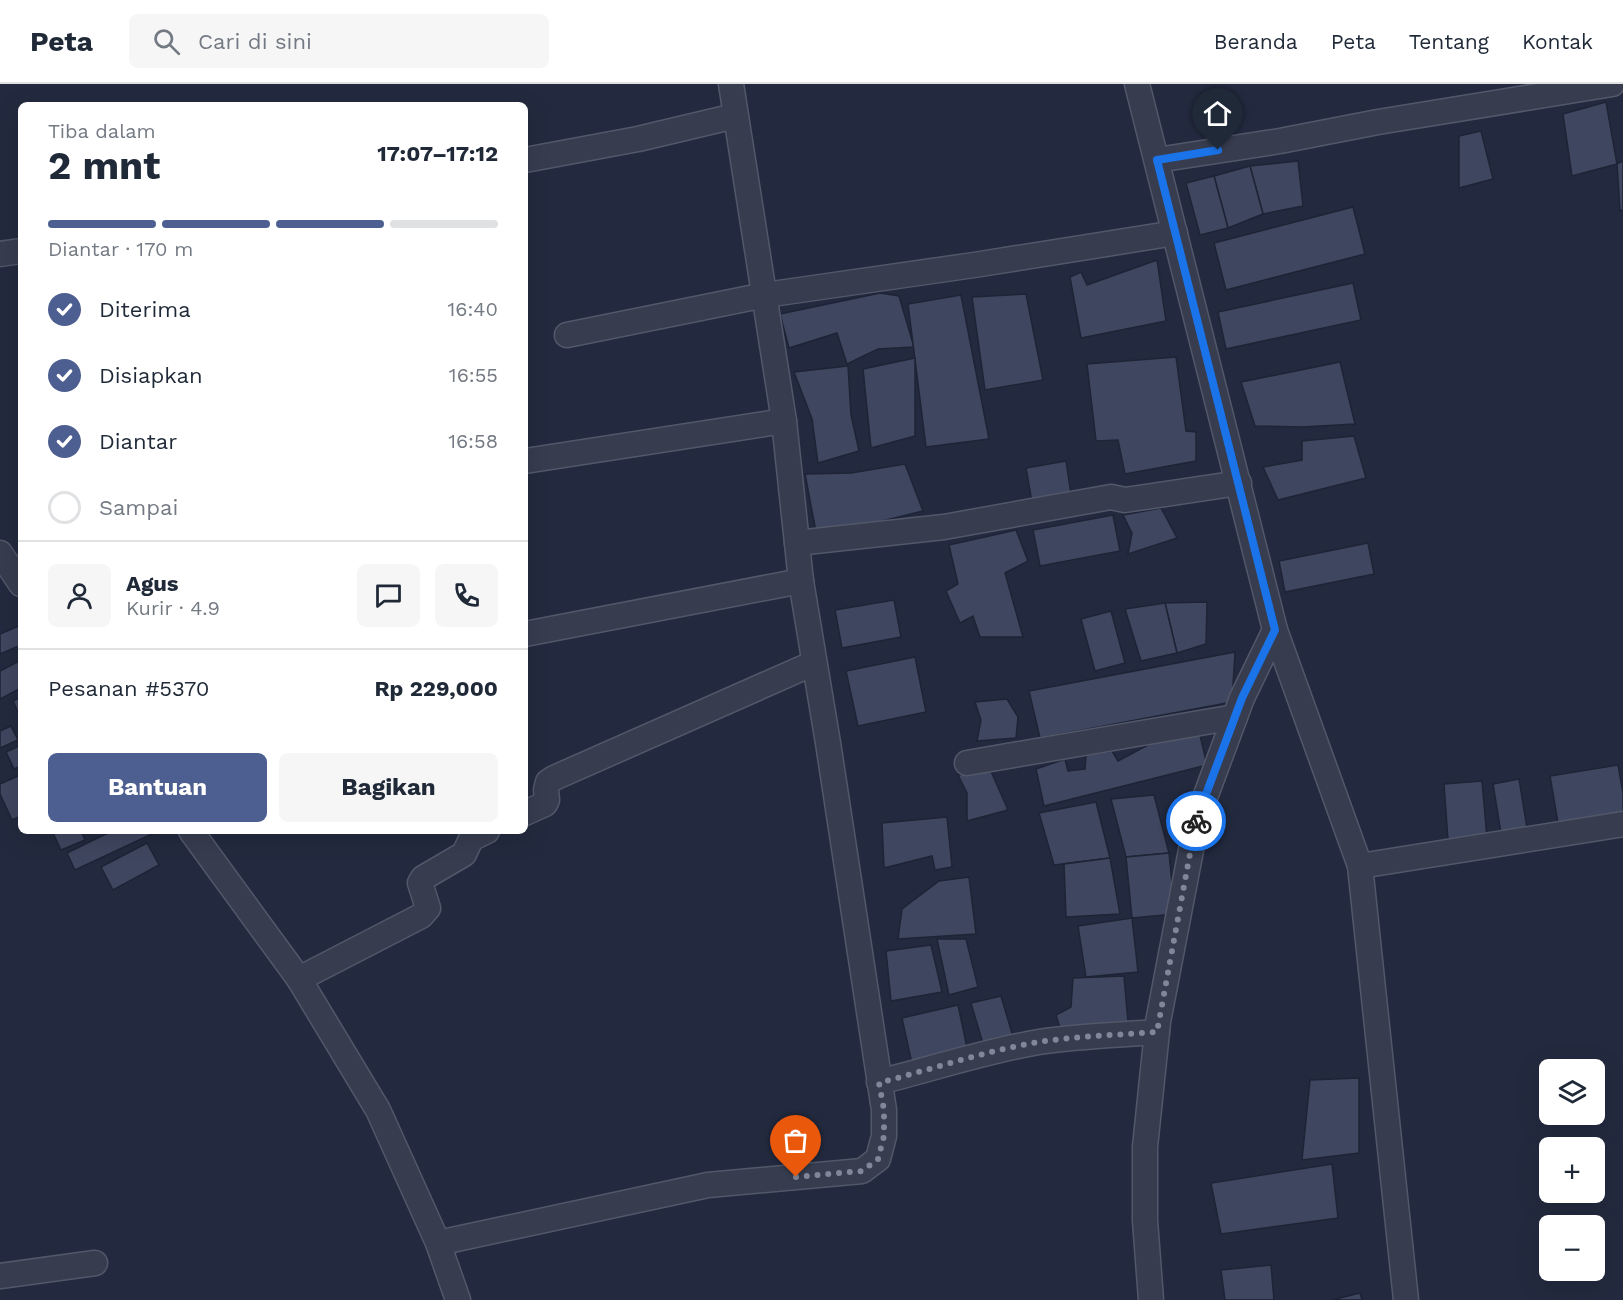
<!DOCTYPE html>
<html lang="id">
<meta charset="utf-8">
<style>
body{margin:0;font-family:"Work Sans",sans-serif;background:#f6f6f7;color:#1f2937;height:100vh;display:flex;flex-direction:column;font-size:22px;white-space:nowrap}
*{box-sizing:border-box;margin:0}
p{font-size:20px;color:#747a83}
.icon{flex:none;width:33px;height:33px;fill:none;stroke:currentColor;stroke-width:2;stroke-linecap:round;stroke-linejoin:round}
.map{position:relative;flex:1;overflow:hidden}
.side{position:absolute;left:18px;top:18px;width:510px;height:732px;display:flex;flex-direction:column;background:#fff;border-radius:9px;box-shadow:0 6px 24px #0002}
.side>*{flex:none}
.tools{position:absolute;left:1539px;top:975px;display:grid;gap:12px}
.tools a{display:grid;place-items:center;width:66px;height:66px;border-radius:9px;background:#fff;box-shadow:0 6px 24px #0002;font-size:30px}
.pin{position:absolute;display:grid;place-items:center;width:51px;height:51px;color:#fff;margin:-62px -26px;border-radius:50% 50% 50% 0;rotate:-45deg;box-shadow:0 0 6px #0007}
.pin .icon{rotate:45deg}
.courier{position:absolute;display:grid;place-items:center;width:60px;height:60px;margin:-30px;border:4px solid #1a73e8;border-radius:50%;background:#fff;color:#222;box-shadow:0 2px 8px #0007}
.summary em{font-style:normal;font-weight:700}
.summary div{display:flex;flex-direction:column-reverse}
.summary{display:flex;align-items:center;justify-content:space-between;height:102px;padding:0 30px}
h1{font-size:39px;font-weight:700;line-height:45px}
.bar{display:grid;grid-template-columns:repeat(4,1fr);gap:9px 6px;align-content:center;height:72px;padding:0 30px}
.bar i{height:8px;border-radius:4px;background:#e0e1e3}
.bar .active{background:#4d5e90}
.bar p{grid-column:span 4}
.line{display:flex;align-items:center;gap:15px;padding:0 30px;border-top:2px solid #e0e1e3}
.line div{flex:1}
.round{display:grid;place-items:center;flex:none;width:63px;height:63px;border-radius:9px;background:#f6f6f7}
ol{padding:0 30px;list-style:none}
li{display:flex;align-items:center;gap:18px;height:66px}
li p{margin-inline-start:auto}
li .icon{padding:6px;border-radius:50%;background:#4d5e90;color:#fff;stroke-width:4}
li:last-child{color:#747a83}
li i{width:33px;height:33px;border:3px solid #e0e1e3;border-radius:50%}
.button{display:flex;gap:12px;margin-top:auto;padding:12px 30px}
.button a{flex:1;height:69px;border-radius:9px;background:#4d5e90;color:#fff;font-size:24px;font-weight:700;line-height:69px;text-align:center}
.button a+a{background:#f6f6f7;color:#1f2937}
header{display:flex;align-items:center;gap:36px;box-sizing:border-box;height:84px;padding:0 30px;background:#fff;border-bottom:2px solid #e0e1e3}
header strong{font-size:28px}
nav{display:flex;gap:33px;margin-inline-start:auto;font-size:21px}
.search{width:420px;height:54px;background:#f6f6f7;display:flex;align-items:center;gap:15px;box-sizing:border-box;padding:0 21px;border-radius:9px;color:#747a83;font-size:22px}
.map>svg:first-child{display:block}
.building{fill:#3f465f;stroke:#1e2436;stroke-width:1.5}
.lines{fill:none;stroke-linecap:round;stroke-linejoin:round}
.street-casing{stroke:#52586a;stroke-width:27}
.street{stroke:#373d4f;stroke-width:24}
.done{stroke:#818699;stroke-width:6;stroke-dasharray:0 10.8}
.route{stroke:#1a73e8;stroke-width:8}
</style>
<header>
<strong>Peta</strong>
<div class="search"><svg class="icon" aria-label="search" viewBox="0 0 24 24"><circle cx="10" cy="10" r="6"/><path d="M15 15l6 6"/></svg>Cari di sini</div>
<nav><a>Beranda</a><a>Peta</a><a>Tentang</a><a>Kontak</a></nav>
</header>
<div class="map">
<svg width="1623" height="1216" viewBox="0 0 1623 1216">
<rect width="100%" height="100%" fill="#232a3f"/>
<!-- building -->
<g class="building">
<polygon points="1606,18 1617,80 1572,92 1563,30"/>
<polygon points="1481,47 1493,95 1459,104 1459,52"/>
<polygon points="1298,77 1303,122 1263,130 1250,82"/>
<polygon points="1623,77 1623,126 1620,127 1617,80"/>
<polygon points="1250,82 1263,130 1228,144 1214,92"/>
<polygon points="1214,92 1228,144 1200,151 1186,99"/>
<polygon points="1353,123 1365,170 1226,206 1214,159"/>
<polygon points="1157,176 1166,237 1081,254 1070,193 1081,188 1087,201"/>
<polygon points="1353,199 1361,236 1226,265 1218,228"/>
<polygon points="880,209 899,212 914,263 878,265 847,280 837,249 789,264 780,230"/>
<polygon points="1026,210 1043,296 985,306 972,213"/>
<polygon points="961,211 989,355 926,363 908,220"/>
<polygon points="1176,273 1186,347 1196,348 1196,377 1125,390 1118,356 1096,357 1087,280"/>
<polygon points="915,274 915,352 871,364 863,285"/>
<polygon points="1340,278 1355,340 1303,343 1255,342 1241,298"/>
<polygon points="848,282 851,331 859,367 818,379 812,335 794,288"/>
<polygon points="1354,352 1366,394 1278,416 1263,383 1302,376 1302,357"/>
<polygon points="1066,377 1072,417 1033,424 1026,384"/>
<polygon points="905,380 923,427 817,453 805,390 851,389"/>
<polygon points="1161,424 1177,454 1128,470 1132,449 1123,431"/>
<polygon points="1113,431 1120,467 1040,482 1033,446"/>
<polygon points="1016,446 1028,477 1005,489 1023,553 980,553 973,532 960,539 946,507 958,500 949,461"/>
<polygon points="1368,459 1374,490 1285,508 1279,477"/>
<polygon points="894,516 901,553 842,564 835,526"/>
<polygon points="1207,518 1206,560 1177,569 1165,519"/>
<polygon points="1165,519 1177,569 1141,577 1125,525"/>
<polygon points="1111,527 1125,579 1095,587 1081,535"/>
<polygon points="21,541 21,561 0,570 0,550"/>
<polygon points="1235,568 1232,618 1040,654 1029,607"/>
<polygon points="915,573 926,628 858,642 846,587"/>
<polygon points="21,576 21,604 0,615 0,587"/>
<polygon points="21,613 21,635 13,617"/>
<polygon points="1007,615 1018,633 1016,654 977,657 981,636 975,618"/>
<polygon points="11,642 18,656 0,664 0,647"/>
<polygon points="1200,651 1207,681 1044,722 1036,685 1065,675 1068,687 1085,685 1086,671 1112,667 1118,677 1161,654"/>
<polygon points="21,661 21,682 14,685 6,668"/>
<polygon points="1618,681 1623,709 1623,728 1558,739 1550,692"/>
<polygon points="990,685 1008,726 967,737 967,709 958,691"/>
<polygon points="20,691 21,732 12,736 0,710 0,700"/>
<polygon points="1519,695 1527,744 1501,749 1493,700"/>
<polygon points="1482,697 1487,754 1448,756 1444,700"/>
<polygon points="1154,711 1169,769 1126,773 1111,715"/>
<polygon points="1096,718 1110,774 1054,781 1039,729"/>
<polygon points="947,733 952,783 935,786 932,772 884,784 882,739"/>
<polygon points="52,747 81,747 85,756 61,766"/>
<polygon points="112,747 150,747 152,750 75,786 67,769"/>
<polygon points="147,759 159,781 113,806 101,783"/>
<polygon points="1169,769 1175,830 1132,834 1126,773"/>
<polygon points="1110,774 1120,830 1066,833 1064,780"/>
<polygon points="969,793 976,850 898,855 902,825 939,797"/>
<polygon points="1132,834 1138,888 1086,893 1078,842"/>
<polygon points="937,855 966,855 978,903 949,911"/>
<polygon points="931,861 942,908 891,917 886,867"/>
<polygon points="1124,892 1128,938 1060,944 1056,931 1071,923 1073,894"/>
<polygon points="1001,912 1016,963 986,970 971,919"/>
<polygon points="958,921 969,973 914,989 902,934"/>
<polygon points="1359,994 1359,1069 1302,1076 1310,996"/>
<polygon points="1332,1080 1338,1134 1221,1150 1211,1099"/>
<polygon points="1271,1181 1274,1216 1225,1216 1221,1186"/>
<polygon points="1360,1209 1362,1216 1332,1216"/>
</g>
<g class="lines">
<!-- street casing -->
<g class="street-casing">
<g id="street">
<polyline points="1137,0 1275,546 1360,782 1406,1216"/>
<polyline points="525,76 638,55 735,32"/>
<polyline points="1157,76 1280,57 1378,38 1612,0"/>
<polyline points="0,170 21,167"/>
<polyline points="567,251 765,211 974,181 1175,149"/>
<polyline points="525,377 784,337"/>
<polyline points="797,459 944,443 1111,413 1125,416 1239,399"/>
<polyline points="0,469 21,500"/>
<polyline points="525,550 801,497"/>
<polyline points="967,679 1235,633"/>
<polyline points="525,729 545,720 547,716 546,706 548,698 554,694 814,579"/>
<polyline points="191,747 299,895 378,1026 438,1159 458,1216"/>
<polyline points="1360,782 1623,740"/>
<polyline points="299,895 421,832 428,824 420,799 423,794 464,770 471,755 487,747"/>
<path d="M879 998C932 985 985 967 1039 958 1078 952 1118 951 1157 948"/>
<polyline points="438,1159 708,1101 862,1087 878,1075 884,1052 884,1026 828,659 801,497 784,337 731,0"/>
<polyline points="0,1192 95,1179"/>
<polyline points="1151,1216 1145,1136 1145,1063 1158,938 1197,735 1242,614 1275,546"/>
</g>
</g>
<!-- street -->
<use href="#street" class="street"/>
</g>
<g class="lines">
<!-- done -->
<path class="done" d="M796 1093 862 1087 878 1075 884 1052V1026L879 999C932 985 985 967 1039 958 1078 952 1118 951 1157 948L1196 737"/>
<!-- route -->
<polyline class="route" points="1196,737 1242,614 1275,546 1157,76 1218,66"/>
</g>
</svg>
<div class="tools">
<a><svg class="icon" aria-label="layers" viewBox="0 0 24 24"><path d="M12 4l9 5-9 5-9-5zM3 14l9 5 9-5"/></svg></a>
<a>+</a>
<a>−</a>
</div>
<div class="pin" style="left:796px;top:1093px;background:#ea580c"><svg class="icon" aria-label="bag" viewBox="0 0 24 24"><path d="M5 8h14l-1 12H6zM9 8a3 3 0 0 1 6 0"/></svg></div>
<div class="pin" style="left:1218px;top:66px;background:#1f2937"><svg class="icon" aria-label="home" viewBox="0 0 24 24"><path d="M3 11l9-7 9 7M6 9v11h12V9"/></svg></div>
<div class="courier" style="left:1196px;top:737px"><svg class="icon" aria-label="bike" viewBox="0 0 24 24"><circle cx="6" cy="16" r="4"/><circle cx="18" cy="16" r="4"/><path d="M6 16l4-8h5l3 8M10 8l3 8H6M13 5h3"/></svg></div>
<section class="side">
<div class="summary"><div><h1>2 mnt</h1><p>Tiba dalam</p></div><em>17:07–17:12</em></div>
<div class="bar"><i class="active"></i><i class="active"></i><i class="active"></i><i></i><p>Diantar · 170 m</p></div>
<ol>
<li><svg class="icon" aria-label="check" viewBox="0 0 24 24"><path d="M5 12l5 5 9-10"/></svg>Diterima<p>16:40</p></li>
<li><svg class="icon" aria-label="check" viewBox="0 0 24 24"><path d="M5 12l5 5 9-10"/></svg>Disiapkan<p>16:55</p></li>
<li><svg class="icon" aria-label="check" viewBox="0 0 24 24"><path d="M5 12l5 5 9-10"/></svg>Diantar<p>16:58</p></li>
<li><i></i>Sampai</li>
</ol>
<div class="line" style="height:108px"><a class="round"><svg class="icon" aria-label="person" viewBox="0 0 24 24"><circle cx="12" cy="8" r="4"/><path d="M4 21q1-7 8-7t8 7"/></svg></a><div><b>Agus</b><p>Kurir · 4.9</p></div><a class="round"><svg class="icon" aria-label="chat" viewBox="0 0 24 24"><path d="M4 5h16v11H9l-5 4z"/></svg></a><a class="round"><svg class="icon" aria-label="phone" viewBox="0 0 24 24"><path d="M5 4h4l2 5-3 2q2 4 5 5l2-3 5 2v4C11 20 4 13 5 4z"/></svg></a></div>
<div class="line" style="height:78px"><div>Pesanan #5370</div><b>Rp 229,000</b></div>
<div class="button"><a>Bantuan</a><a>Bagikan</a></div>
</section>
</div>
